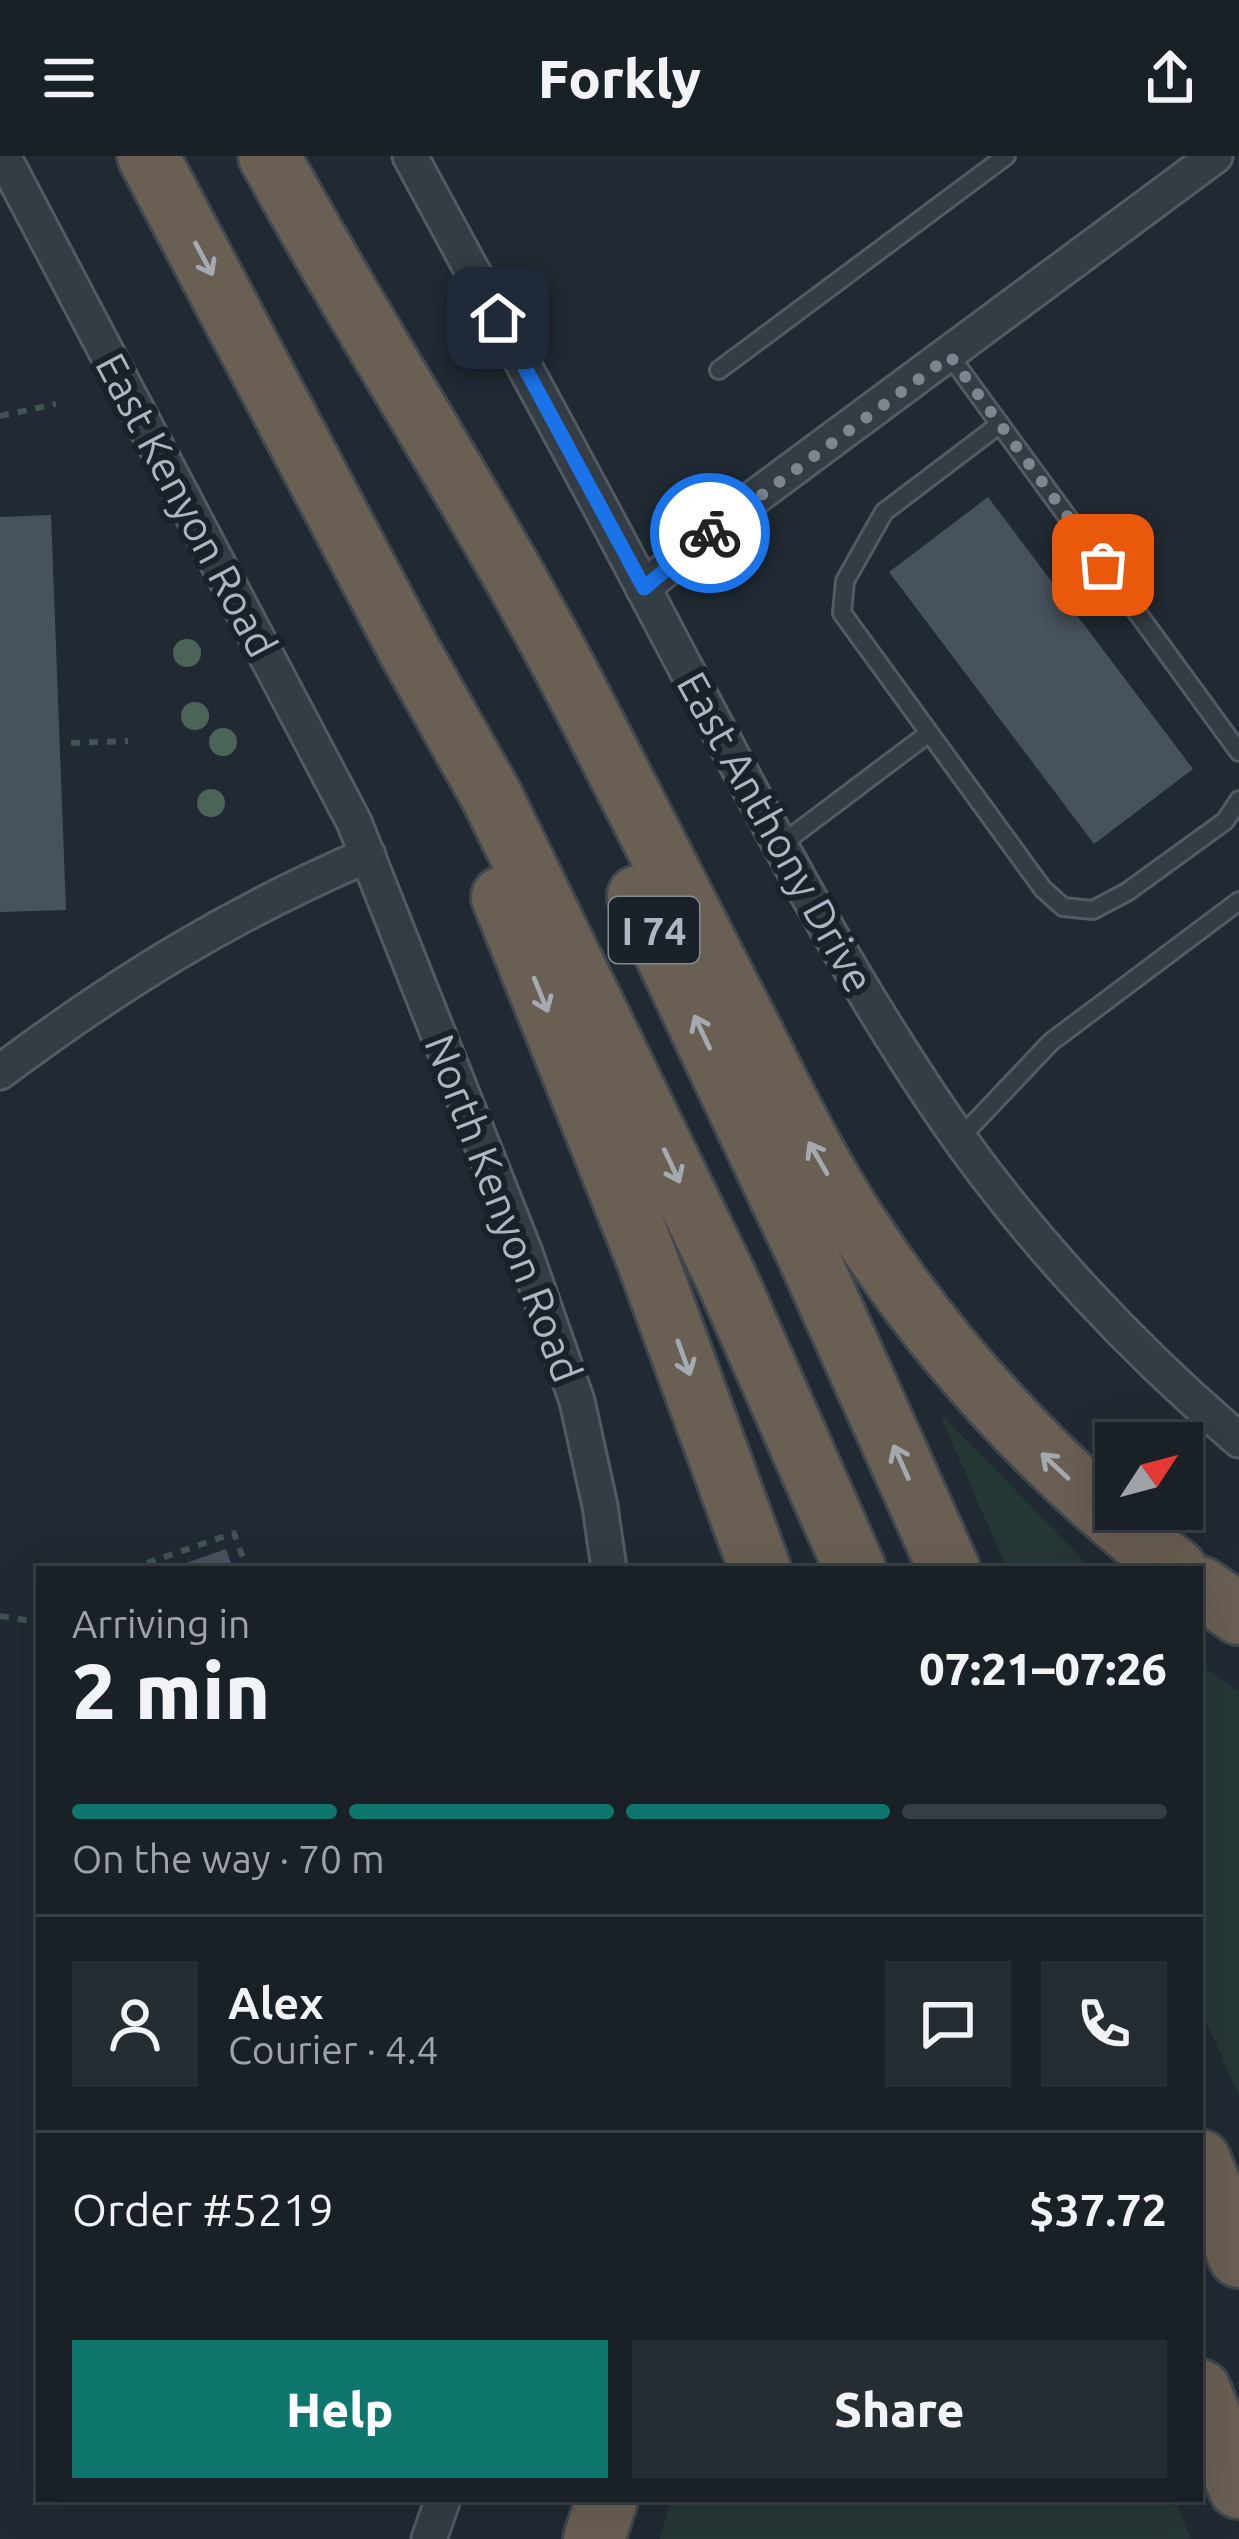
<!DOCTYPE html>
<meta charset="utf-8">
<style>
body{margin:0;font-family:Ubuntu,sans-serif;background:#262d32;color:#f1f3f6;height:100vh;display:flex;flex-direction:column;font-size:45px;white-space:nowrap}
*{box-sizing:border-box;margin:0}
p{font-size:39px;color:#9fa3a7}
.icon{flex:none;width:66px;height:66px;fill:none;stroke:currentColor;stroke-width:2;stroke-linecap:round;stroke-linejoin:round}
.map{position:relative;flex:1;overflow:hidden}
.details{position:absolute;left:36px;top:1410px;width:1167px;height:936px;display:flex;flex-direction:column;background:#192026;border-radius:0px;box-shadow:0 12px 48px #0002,0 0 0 3px #373e43}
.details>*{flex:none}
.needle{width:78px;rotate:54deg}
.buttons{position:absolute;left:1095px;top:1266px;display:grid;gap:24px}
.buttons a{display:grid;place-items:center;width:108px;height:108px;border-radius:0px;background:#192026;box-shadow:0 12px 48px #0002,0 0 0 3px #373e43;font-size:60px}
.pin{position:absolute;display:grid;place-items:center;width:102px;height:102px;color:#fff;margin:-51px;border-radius:24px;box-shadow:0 6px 18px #0006}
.courier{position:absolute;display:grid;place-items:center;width:120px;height:120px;margin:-60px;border:9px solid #1a73e8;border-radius:50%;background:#fff;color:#222;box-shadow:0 3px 15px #0007}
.headline em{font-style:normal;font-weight:800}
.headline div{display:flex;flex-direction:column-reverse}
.headline{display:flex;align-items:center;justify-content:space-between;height:204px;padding:0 36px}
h1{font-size:78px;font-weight:800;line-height:90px}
.bar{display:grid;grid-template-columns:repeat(4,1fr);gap:18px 12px;align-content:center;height:144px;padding:0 36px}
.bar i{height:15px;border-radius:9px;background:#373e43}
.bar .selected{background:#0f766e}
.bar p{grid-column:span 4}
.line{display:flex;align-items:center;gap:30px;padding:0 36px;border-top:3px solid #373e43}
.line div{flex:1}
.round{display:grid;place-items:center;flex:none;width:126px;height:126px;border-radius:0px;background:#262d32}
.primary-button{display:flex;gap:24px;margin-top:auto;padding:24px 36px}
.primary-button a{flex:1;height:138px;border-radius:0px;background:#0f766e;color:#fff;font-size:48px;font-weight:800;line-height:138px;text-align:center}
.primary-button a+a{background:#262d32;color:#f1f3f6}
header{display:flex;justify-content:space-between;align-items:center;height:156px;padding:0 36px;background:#192026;font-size:54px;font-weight:800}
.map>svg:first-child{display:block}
.green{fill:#263836}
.building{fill:#48525d}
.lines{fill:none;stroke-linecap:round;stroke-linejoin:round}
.lane-casing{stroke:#525a62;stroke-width:22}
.street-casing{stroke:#525a62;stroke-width:39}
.highway-casing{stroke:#3f474f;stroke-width:66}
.path{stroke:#435354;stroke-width:6;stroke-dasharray:9 9;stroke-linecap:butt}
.lane{stroke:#343c44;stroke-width:16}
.street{stroke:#343c44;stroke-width:33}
.highway{stroke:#695f52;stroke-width:60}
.tree{fill:#4c6458}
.oneway{stroke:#a4aab0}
.done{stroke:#7d868f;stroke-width:12;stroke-dasharray:0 21.6}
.route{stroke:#1a73e8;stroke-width:15}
.labels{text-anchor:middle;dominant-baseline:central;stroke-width:12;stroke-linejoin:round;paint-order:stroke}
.shield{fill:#1a2129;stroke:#828a93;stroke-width:3}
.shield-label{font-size:39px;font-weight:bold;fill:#aeb7c1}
.street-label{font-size:42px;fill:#aeb7c1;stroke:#1a2129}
</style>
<header><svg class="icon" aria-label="menu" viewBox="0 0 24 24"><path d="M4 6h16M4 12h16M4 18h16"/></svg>Forkly<svg class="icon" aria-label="share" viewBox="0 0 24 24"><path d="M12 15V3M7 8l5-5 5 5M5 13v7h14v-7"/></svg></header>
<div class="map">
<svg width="1239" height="2383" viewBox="0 0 1239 2383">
<rect width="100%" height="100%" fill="#212a33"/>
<!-- green -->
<g class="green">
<polygon points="939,1256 1092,1413 1007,1413"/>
<polygon points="1200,1509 1239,1535 1239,1940 1200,1851"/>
<polygon points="671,2343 1175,2343 1191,2383 660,2383"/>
</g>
<!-- building -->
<g class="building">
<polygon points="988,341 1193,613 1094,688 889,416"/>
<polygon points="51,359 66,754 0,756 0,361"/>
<polygon points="226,1393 233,1413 172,1413 172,1412"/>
</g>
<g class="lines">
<!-- lane casing -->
<g class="lane-casing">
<g id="lane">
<polyline points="950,200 1239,596"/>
<polyline points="719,214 1006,0"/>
<polyline points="1000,268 884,356 845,425 842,457 1043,733 1063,751 1093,754 1127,736 1225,665 1239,644"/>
<polyline points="779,690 929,577"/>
<polyline points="960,982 1051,886 1239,745"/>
</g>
</g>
<!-- street casing -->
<g class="street-casing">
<g id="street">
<polyline points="3,0 354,666 524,1094 577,1245 600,1350 609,1413"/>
<path d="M410 0C492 152 576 303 656 456 747 628 835 801 945 962 1026 1080 1130 1191 1239 1284"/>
<polyline points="643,432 747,347 1215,0"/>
<path d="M0 916C119 827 230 758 368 699"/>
<polyline points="429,2383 443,2343"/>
</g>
</g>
<!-- highway casing -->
<g class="highway-casing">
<g id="highway">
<polyline points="148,0 409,494 491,639 728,1126 855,1413"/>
<path d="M269 0C363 172 471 336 563 509 625 627 684 745 745 863 781 933 815 1005 858 1070 944 1202 1051 1317 1176 1413"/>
<polyline points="638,740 806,1095 949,1413"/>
<polyline points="502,741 647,1103 760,1413"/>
<polyline points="1200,1431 1239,1458"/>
<polyline points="1200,2004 1239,2101"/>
<polyline points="1200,2234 1239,2332"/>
<polyline points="594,2383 607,2343"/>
</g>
</g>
<!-- path -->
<g class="path">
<polyline points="0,260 56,248"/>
<polyline points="71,587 128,585"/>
<polyline points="130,1413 234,1377 247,1413"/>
<polyline points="0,1460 39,1466"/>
</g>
<!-- lane -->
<use href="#lane" class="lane"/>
<!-- street -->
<use href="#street" class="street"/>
<!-- highway -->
<use href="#highway" class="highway"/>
</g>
<!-- trees -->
<g class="tree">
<circle cx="187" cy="497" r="14"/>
<circle cx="195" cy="560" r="14"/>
<circle cx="223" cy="586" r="14"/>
<circle cx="211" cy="647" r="14"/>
</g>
<!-- one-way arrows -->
<defs><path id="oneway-shaft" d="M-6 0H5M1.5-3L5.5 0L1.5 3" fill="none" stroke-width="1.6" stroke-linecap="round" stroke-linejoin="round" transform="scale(3)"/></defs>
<g class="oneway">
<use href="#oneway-shaft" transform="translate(204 103) rotate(62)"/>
<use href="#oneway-shaft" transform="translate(541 839) rotate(68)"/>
<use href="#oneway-shaft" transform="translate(702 876) rotate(-115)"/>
<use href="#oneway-shaft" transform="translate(818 1002) rotate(-120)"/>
<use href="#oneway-shaft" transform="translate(672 1010) rotate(65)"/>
<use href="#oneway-shaft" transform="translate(684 1202) rotate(70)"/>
<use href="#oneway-shaft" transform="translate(901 1306) rotate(-114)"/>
<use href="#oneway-shaft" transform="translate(1055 1310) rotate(-137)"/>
</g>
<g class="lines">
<!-- done -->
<polyline class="done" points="710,377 950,200 1103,409"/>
<!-- route -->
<polyline class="route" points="498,162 644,432 710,377"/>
</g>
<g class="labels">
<!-- shield labels -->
<rect class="shield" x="609" y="741" width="90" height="66" rx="9"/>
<g class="shield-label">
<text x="654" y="774">I 74</text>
</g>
<!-- street labels -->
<g class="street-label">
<text transform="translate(187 349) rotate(62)">East Kenyon Road</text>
<text transform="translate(776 676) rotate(61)">East Anthony Drive</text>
<text transform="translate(504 1052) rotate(69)">North Kenyon Road</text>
</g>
</g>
</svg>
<div class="buttons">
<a><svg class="needle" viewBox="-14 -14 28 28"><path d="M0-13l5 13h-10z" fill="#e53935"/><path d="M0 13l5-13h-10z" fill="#9fa3a7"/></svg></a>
</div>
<div class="pin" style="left:1103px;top:409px;background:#ea580c"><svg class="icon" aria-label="bag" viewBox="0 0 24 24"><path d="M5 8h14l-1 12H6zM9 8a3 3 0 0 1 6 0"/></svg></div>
<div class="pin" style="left:498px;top:162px;background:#1f2937"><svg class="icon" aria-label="home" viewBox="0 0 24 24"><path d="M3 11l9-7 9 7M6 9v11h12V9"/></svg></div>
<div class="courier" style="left:710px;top:377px"><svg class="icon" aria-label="bike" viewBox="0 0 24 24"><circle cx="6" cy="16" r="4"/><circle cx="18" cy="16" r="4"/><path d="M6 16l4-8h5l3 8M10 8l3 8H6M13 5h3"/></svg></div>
<section class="details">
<div class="headline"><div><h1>2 min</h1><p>Arriving in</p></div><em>07:21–07:26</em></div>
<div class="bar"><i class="selected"></i><i class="selected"></i><i class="selected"></i><i></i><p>On the way · 70 m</p></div>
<div class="line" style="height:216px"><a class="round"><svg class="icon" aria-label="person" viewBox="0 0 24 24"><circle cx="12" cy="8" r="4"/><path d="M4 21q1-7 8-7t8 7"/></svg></a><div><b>Alex</b><p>Courier · 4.4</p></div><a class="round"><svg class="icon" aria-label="chat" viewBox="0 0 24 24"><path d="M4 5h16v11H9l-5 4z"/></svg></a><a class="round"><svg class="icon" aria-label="phone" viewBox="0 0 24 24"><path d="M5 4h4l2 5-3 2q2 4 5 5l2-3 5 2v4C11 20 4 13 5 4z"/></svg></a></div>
<div class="line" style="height:156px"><div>Order #5219</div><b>$37.72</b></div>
<div class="primary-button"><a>Help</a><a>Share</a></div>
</section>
</div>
